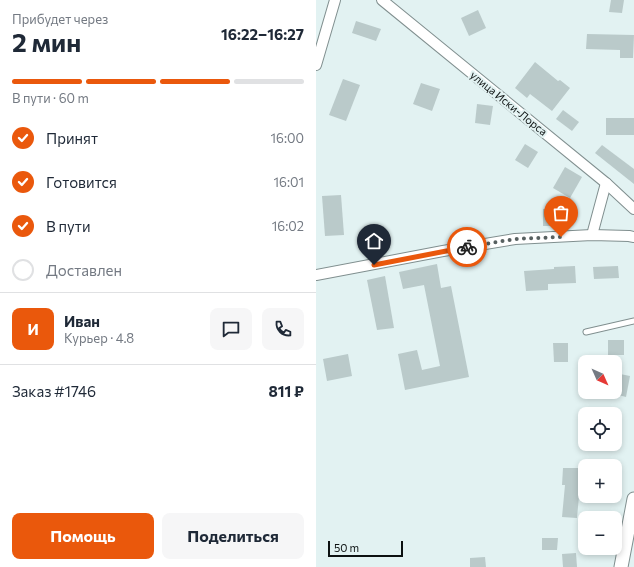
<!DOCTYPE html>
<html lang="ru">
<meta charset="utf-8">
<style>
body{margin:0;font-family:Commissioner,sans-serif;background:#f6f6f7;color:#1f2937;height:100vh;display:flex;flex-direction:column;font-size:15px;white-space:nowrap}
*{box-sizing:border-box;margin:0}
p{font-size:13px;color:#747a83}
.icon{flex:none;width:22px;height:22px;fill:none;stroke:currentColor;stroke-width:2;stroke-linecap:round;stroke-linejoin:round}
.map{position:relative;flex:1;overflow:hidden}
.drawer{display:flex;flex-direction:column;background:#fff;width:316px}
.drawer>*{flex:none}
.needle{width:26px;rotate:135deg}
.controls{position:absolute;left:262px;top:355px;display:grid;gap:8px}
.controls a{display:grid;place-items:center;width:44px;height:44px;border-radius:8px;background:#fff;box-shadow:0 2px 6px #0003;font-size:20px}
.scale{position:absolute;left:12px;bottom:10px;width:75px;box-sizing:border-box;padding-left:4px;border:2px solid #0c1111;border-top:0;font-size:11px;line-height:14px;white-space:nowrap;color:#0c1111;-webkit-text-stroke:3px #e2f2f2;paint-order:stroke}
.pin{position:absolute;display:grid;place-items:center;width:34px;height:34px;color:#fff;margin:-41px -17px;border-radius:50% 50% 50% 0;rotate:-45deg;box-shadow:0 0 4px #0007}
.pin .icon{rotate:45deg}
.courier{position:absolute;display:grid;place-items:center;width:40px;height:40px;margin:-20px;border:3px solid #ea580c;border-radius:50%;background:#fff;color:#222;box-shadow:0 1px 5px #0007}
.overview em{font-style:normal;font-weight:700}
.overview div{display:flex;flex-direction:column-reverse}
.overview{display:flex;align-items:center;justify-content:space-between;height:68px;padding:0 12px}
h1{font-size:26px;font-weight:700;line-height:30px}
.bar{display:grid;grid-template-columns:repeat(4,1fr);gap:6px 4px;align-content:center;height:48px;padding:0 12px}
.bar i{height:5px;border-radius:3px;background:#e0e1e3}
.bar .on{background:#ea580c}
.bar p{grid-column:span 4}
.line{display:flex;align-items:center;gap:10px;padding:0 12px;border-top:1px solid #e0e1e3}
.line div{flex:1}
.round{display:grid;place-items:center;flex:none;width:42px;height:42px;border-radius:8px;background:#f6f6f7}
ol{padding:0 12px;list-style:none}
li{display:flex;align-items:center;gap:12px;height:44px}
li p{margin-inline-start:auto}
li .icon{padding:4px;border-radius:50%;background:#ea580c;color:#fff;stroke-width:4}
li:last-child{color:#747a83}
li i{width:22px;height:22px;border:2px solid #e0e1e3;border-radius:50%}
.cta{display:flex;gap:8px;margin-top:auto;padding:8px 12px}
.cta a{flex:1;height:46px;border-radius:8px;background:#ea580c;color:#fff;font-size:16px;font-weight:700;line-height:46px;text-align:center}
.cta a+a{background:#f6f6f7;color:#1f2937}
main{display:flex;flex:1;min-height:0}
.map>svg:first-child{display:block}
.building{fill:#bacaca}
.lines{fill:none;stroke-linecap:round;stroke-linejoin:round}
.service-casing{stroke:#808f8f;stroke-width:7}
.minor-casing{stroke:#808f8f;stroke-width:12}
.tertiary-casing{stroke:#808f8f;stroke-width:15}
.service{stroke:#fff;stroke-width:5}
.minor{stroke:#fff;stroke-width:10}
.tertiary{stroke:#fff;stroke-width:13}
.done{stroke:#576060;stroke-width:4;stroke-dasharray:0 7.2}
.route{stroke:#ea580c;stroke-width:5}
.labels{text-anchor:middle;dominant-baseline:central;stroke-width:4;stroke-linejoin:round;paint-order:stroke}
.street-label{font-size:11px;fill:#0c1111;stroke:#e2f2f2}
</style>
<main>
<section class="drawer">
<div class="overview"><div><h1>2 мин</h1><p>Прибудет через</p></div><em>16:22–16:27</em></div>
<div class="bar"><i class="on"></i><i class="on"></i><i class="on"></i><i></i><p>В пути · 60 m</p></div>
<ol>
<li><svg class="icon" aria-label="check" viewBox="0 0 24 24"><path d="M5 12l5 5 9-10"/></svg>Принят<p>16:00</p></li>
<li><svg class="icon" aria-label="check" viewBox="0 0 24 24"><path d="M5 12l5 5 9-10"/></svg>Готовится<p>16:01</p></li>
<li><svg class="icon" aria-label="check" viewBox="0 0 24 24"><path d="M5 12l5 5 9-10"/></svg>В пути<p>16:02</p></li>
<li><i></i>Доставлен</li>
</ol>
<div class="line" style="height:72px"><b class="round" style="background:#ea580c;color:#fff">И</b><div><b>Иван</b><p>Курьер · 4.8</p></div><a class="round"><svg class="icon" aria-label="chat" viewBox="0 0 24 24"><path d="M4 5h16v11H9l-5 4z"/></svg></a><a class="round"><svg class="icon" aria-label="phone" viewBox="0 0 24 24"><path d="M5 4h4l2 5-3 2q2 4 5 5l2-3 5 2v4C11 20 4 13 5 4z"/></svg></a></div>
<div class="line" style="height:52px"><div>Заказ #1746</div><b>811 ₽</b></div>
<div class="cta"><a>Помощь</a><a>Поделиться</a></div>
</section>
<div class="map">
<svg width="318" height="567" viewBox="0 0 318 567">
<rect width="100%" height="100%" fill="#e2f2f2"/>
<!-- building -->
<g class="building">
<polygon points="295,0 308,0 306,13 293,12"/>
<polygon points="162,10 170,28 153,36 145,18"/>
<polygon points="40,21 65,29 60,41 36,33"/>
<polygon points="271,34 318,35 317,58 304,58 304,50 270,49"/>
<polygon points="219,62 242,81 244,80 254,88 236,111 214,94 211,98 199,88"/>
<polygon points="27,79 44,85 30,121 13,115"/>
<polygon points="105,83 124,89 116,111 97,104"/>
<polygon points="161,104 177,106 174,125 159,123"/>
<polygon points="247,110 263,122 256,131 240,119"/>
<rect x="290" y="118" width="28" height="17"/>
<polygon points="209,144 222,152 212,168 199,160"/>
<polygon points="286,145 318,169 318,184 279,153"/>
<polygon points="249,167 266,177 254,198 237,188"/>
<polygon points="25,195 28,235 9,236 6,196"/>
<polygon points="227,209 241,210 240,226 227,226"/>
<polygon points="121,264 125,288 135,286 153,377 89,390 82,354 101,350 106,370 124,366 108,285 87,289 83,272"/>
<polygon points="259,266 260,283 232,284 232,290 210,291 208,271 238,269 238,267"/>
<polygon points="302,266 303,278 278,279 277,267"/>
<polygon points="69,276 78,328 61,330 51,280"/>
<rect x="292" y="340" width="16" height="15"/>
<polygon points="237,343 252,343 252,362 238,362"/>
<polygon points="32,354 36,376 11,381 7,359"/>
<polygon points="299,373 314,376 310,397 299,394"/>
<polygon points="247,468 269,468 269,485 264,485 261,518 246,517 249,485 246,485"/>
<polygon points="226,538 242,538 241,550 226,550"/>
<polygon points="260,553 261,567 247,567 246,554"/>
<polygon points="169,557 170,567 154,567 154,558"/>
</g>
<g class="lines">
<!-- service casing -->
<g class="service-casing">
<polyline id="service" points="270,332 318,321"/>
</g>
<!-- minor casing -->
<g class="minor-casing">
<g id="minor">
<polyline points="66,0 290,183 318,209"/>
<polyline points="0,65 19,0"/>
<polyline points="276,235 290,183"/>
<polyline points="0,275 127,251 199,239 276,235 313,236 318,237"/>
</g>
</g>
<!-- tertiary casing -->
<g class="tertiary-casing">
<polyline id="tertiary" points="305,567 318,499"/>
</g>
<!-- service -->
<use href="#service" class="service"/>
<!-- minor -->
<use href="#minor" class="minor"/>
<!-- tertiary -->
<use href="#tertiary" class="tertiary"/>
</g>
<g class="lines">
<!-- done -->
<polyline class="done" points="151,247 199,239 245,237"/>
<!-- route -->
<polyline class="route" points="58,265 151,247"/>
</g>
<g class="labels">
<!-- street labels -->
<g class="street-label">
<text transform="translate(193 103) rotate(39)">улица Иски-Лорса</text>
</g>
</g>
</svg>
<div class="controls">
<a><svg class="needle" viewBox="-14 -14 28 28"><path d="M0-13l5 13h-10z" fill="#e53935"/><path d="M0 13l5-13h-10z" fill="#747a83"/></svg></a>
<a><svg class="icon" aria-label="locate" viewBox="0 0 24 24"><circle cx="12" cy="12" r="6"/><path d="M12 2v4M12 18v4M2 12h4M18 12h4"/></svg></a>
<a>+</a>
<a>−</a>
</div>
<div class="scale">50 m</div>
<div class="pin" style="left:245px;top:237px;background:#ea580c"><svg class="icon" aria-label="bag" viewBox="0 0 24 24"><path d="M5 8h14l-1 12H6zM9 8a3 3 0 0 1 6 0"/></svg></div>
<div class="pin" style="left:58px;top:265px;background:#1f2937"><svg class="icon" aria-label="home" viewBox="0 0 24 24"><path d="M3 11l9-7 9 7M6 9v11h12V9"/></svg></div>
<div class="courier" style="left:151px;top:247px"><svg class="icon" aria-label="bike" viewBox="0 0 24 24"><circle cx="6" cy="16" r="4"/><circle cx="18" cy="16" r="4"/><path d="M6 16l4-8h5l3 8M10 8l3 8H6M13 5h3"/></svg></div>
</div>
</main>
